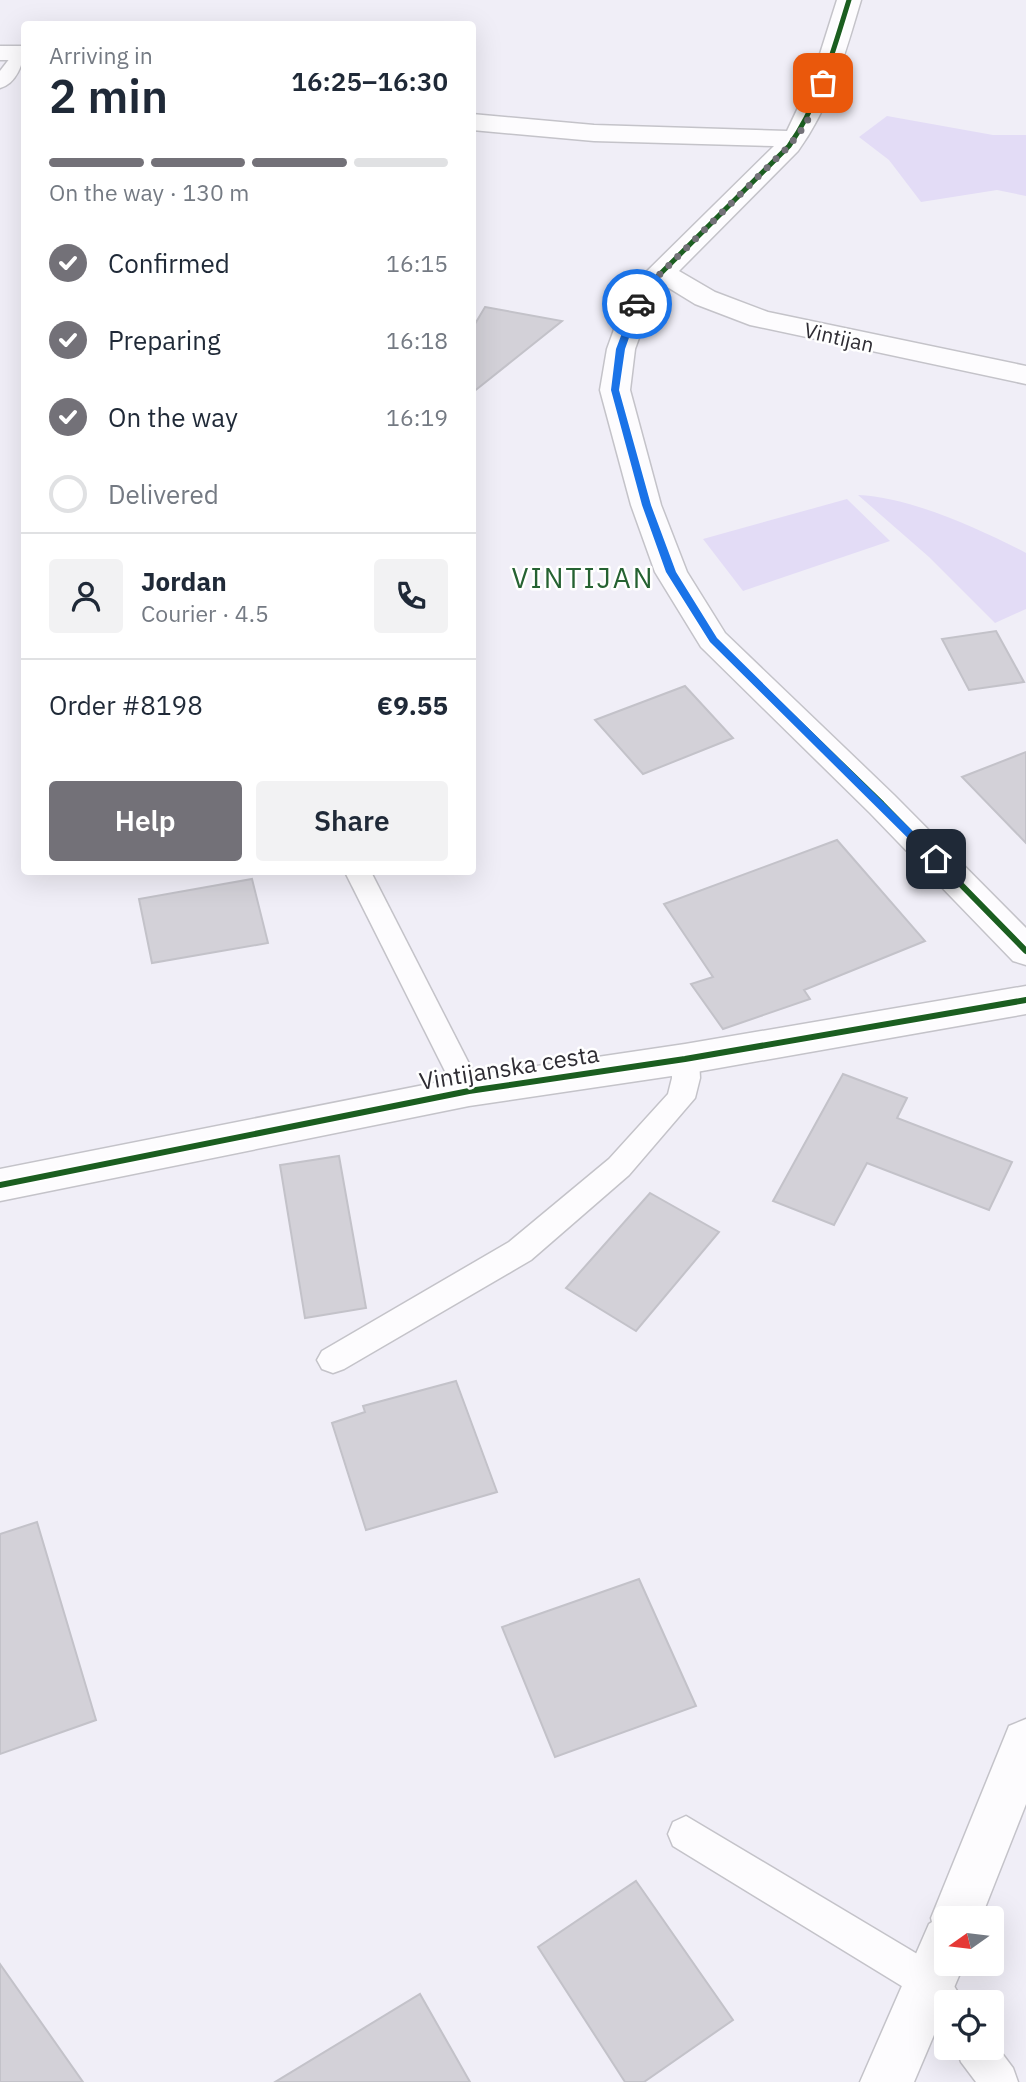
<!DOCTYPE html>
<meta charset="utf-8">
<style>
body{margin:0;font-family:"IBM Plex Sans",sans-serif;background:#f2f2f3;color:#1f2937;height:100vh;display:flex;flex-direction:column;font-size:26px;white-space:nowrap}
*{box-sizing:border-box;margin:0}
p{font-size:23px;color:#747a83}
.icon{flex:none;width:38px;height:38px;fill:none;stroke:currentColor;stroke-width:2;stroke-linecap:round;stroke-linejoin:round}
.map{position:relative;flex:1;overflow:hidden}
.details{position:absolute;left:21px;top:21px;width:455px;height:854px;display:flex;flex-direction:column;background:#fff;border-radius:7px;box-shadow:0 7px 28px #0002}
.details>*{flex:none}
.needle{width:46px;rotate:256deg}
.tools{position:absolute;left:934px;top:1906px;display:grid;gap:14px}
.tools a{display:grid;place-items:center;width:70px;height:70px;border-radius:7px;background:#fff;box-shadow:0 7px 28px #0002;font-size:35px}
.pin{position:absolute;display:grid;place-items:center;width:60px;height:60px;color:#fff;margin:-30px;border-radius:14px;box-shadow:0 4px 10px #0006}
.courier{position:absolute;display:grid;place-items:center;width:70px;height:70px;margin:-35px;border:5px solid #1a73e8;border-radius:50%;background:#fff;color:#222;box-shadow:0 2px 9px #0007}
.head em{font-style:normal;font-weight:600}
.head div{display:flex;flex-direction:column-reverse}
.head{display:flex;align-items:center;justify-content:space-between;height:119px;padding:0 28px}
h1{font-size:46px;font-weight:600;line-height:52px}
.bar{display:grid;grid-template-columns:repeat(4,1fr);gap:10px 7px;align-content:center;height:84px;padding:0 28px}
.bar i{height:9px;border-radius:5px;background:#e0e1e3}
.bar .selected{background:#737178}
.bar p{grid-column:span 4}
.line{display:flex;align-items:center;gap:18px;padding:0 28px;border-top:2px solid #e0e1e3}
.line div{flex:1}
.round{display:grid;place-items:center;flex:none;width:74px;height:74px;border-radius:7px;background:#f2f2f3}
ol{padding:0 28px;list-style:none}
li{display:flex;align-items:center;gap:21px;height:77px}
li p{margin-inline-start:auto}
li .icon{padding:7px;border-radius:50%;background:#737178;color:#fff;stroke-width:4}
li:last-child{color:#747a83}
li i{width:38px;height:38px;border:4px solid #e0e1e3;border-radius:50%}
.button{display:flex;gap:14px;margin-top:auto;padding:14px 28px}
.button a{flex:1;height:80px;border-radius:7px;background:#737178;color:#fff;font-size:28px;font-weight:600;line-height:80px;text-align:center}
.button a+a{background:#f2f2f3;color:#1f2937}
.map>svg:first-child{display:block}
.green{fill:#e3dcf6}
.building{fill:#d3d1d8;stroke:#c3c2c9;stroke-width:2}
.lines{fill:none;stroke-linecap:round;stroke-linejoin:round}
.service-casing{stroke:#c4c3c9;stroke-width:3}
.minor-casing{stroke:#c4c3c9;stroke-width:3}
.service{fill:#fdfcfe;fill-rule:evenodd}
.minor{fill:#fdfcfe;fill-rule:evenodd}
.cycleway-far1-casing{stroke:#fff;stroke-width:9}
.cycleway-casing{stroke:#fff;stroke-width:10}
.cycleway-far1{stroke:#1b5e20;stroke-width:5}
.cycleway{stroke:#1b5e20;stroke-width:6}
.route{fill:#1a73e8}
.done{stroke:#737178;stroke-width:7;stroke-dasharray:0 12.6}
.labels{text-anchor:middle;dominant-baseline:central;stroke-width:5;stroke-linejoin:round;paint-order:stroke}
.far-street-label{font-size:21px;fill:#2f2d34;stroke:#fff}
.street-label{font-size:24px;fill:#2f2d34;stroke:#fff}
.quarter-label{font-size:28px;letter-spacing:2px;fill:#256232;stroke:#fff}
</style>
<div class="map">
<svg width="1026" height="2082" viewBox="0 0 1026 2082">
<rect width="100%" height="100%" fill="#f0eef7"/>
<!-- green -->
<g class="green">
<polygon points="887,116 993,135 1026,135 1026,196 997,190 921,202 889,160 859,137"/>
<path d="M858 495C910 497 980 529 1026 553V609L995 623 929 557Z"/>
<polygon points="847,499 890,541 743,591 703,539"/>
</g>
<!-- building -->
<g class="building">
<polygon points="485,307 562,321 472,393 472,329"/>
<polygon points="996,631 1024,682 969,690 942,639"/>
<polygon points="685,686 733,738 643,774 595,720"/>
<polygon points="1026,752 1026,843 962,777"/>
<polygon points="837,840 925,941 804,990 810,999 723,1029 691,984 713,977 664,904"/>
<polygon points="252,879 268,943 152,963 139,899"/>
<polygon points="843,1074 907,1098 897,1118 1012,1162 989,1210 867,1163 834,1225 773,1201"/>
<polygon points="339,1156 366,1308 305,1318 280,1165"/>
<polygon points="650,1193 719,1232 636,1331 566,1288"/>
<polygon points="456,1381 497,1492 366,1530 332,1423 365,1412 363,1406"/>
<polygon points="37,1522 96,1720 0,1754 0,1534"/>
<polygon points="639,1579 696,1706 555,1757 502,1627"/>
<polygon points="636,1881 733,2020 644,2082 625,2082 538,1947"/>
<polygon points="0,1964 83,2082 0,2082"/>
<polygon points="420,1994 470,2082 275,2082"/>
</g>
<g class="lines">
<!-- service casing -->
<g class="service-casing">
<g id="service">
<path d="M24 48C24 63 16 84 0 88V71L17 49Z"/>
<polygon points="345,872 371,872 483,1091 479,1099 469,1102 459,1099"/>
<polygon points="685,1048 695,1051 699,1059 700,1078 695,1098 629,1175 531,1260 344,1369 333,1373 322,1369 317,1360 322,1351 509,1242 609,1159 668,1094 672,1078 671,1059 675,1051"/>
<polygon points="686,1816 944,1970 964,2002 947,2002 947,2025 934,2019 918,1996 673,1846 668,1834 673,1822"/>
<polygon points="992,2040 1013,2068 1018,2082 976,2082 961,2062 956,2048 992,2048"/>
</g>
</g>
<!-- minor casing -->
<g class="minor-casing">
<g id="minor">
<path d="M837 0H861C845 54 831 105 798 151L679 271 715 292 768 312 1026 366V384L750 325 695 304 664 285 653 299 635 349 630 390 661 505 687 572 725 633 894 795 1026 928V965L1013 961 870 813 701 647 655 572 631 505 600 390 607 349 625 299 637 281 774 146 594 141 472 130V114L594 125 787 131 813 76Z"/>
<rect x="0" y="46" width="24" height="14"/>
<polygon points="1026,986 1026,1014 685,1074 469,1106 0,1201 0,1169 469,1076 685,1044"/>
<polygon points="1026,1719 1026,1804 981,1918 947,1918 947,1964 964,1964 914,2082 860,2082 929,1924 932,1922 931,1918 1009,1726"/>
</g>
</g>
<!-- service -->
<use href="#service" class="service"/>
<!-- minor -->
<use href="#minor" class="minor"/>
<!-- cycleway-far1 casing -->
<g class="cycleway-far1-casing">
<path id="cycleway-far1" d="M652 520 615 390 621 349 639 299 647 287 789 146C820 102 833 51 849 0"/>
</g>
<!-- cycleway casing -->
<g class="cycleway-casing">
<g id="cycleway">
<polyline points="651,518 671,572 713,640 882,804 1026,951"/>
<polyline points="0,1185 469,1091 685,1059 1026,1000"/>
</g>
</g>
<!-- cycleway-far1 -->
<use href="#cycleway-far1" class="cycleway-far1"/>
<!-- cycleway -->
<use href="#cycleway" class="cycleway"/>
</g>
<!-- route -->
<polygon class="route" points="637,302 641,304 625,349 619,390 651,505 676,572 717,638 939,857 939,862 932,862 710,642 666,572 642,505 611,390 616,349 633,304"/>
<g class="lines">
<!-- done -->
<polyline class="done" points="637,304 647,287 789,146 806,124 823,83"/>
</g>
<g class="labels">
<!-- far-street labels -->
<g class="far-street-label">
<text transform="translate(839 337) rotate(13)">Vintijan</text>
</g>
<!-- street labels -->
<g class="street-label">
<text transform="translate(509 1067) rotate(-9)">Vintijanska cesta</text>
</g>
<!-- quarter labels -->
<g class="quarter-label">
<text x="583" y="577">VINTIJAN</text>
</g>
</g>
</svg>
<div class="tools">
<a><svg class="needle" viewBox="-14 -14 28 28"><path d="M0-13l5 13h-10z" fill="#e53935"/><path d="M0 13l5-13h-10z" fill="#747a83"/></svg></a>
<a><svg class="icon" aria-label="locate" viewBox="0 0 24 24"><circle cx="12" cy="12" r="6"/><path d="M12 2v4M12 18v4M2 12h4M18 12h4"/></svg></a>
</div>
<div class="pin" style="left:823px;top:83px;background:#ea580c"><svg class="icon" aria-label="bag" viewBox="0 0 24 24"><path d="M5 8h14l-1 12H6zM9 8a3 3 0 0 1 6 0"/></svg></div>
<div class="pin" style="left:936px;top:859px;background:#1f2937"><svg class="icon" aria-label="home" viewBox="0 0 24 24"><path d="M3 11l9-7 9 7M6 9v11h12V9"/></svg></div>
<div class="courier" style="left:637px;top:304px"><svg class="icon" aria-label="car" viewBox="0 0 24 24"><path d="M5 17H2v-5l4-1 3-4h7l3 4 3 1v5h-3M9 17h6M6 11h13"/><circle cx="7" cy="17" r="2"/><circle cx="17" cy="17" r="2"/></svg></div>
<section class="details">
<div class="head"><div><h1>2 min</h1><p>Arriving in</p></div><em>16:25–16:30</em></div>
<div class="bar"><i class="selected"></i><i class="selected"></i><i class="selected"></i><i></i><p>On the way · 130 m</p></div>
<ol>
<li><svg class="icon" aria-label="check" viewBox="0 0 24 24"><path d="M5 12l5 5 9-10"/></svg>Confirmed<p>16:15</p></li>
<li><svg class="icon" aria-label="check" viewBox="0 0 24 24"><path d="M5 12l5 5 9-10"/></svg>Preparing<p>16:18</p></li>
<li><svg class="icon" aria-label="check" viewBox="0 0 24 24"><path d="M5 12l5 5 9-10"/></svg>On the way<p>16:19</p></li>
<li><i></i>Delivered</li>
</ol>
<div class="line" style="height:126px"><a class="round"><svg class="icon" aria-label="person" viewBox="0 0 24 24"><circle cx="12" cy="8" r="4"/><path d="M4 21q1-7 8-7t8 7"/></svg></a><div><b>Jordan</b><p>Courier · 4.5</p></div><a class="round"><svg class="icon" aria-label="phone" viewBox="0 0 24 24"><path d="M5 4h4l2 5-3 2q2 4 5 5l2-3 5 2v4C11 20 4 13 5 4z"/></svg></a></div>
<div class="line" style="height:91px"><div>Order #8198</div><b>€9.55</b></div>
<div class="button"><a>Help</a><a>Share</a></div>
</section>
</div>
